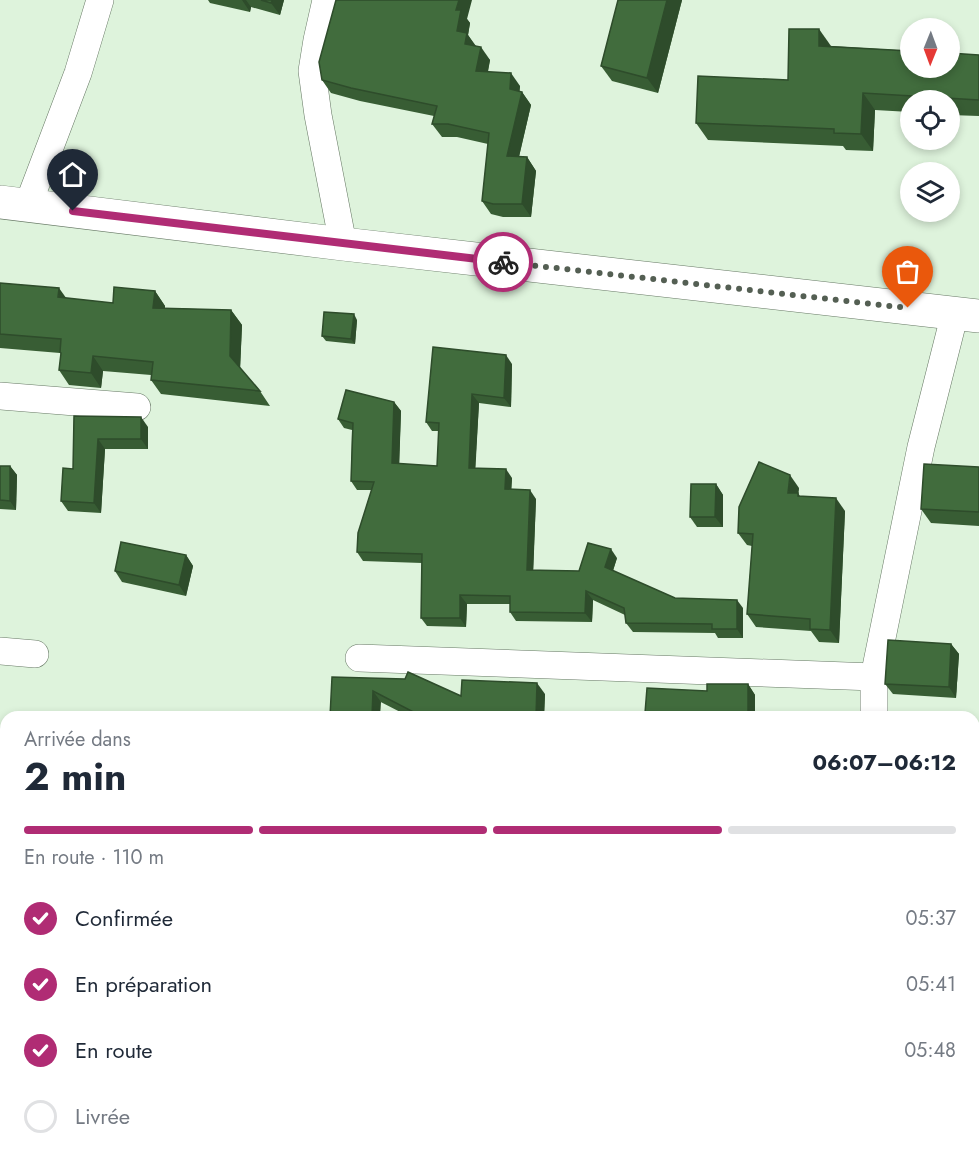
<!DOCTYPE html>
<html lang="fr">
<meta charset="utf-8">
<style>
body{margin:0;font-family:Jost,sans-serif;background:#f6f6f7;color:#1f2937;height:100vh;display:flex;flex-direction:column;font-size:22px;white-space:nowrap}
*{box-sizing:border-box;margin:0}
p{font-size:20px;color:#747a83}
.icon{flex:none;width:33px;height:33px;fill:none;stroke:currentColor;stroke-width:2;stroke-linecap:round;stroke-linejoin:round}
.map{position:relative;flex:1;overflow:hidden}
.panel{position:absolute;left:0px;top:711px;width:980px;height:450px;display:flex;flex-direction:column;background:#fff;border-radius:18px 18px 0 0;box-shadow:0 3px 9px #0003}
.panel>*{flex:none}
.needle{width:39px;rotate:181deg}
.tools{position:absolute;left:900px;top:18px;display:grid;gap:12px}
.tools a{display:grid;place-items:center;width:60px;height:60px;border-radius:50%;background:#fff;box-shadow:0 3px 9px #0003;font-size:30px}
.pin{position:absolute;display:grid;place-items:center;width:51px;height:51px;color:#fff;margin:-62px -26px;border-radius:50% 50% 50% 0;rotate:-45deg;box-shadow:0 0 6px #0007}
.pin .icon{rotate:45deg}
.courier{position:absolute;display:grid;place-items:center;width:60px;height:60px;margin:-30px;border:4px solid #b02c74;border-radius:50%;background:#fff;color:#222;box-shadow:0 2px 8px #0007}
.head em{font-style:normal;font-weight:700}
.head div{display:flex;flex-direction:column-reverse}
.head{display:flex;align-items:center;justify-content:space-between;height:102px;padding:0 24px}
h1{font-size:39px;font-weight:700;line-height:45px}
.bar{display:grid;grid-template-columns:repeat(4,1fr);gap:9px 6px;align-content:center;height:72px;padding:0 24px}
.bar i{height:8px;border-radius:4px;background:#e0e1e3}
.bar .on{background:#b02c74}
.bar p{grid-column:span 4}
ol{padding:0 24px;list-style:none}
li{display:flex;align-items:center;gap:18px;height:66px}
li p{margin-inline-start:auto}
li .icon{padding:6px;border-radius:50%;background:#b02c74;color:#fff;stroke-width:4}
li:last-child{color:#747a83}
li i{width:33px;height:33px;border:3px solid #e0e1e3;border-radius:50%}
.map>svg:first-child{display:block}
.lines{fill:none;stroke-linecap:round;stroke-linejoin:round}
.street-casing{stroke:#677965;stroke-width:28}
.secondary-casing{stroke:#677965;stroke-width:34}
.street{stroke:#fff;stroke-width:27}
.secondary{stroke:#fff;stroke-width:33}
.wall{fill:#385d34}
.shaded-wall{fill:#2e4c2b}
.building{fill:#416c3d;stroke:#2e4c2b;stroke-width:1.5}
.done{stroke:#545f53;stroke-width:6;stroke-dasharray:0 10.8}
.route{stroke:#b02c74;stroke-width:8}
</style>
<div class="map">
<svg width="979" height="1161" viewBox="0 0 979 1161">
<rect width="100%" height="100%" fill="#def3dc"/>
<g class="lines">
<!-- street casing -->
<g class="street-casing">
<g id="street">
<polyline points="326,0 317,40 312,71 318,115 343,244"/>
<polyline points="28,205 78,73 100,0"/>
<polyline points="0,396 137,407"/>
<polyline points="0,651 35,654"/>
<polyline points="359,658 874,677"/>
<polyline points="874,717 874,677 921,447 955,313"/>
<polyline points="0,960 6,960"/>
<polyline points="236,1161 237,1155"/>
<polyline points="537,1161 537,1155"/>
<polyline points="861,1161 861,1155"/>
</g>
</g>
<!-- secondary casing -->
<g class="secondary-casing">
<polyline id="secondary" points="0,202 343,244 979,316"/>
</g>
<!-- street -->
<use href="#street" class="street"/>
<!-- secondary -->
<use href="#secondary" class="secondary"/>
</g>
<!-- wall -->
<g class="wall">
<polygon points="208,0 284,0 280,15 251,7 250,12 210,3"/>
<polygon points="618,0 682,0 658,93 612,81 601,66"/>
<polygon points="467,19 470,23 468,35 475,46 490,60 488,72 520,86 519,91 522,92 531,105 519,157 527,157 536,171 531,217 503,217 491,214 482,201 488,144 457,137 442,137 432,124 434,116 360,101 331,93 322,80"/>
<polygon points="831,46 979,55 979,116 950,115 950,100 910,100 910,112 875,110 873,151 846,150 843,146 708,140 696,123 788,80"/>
<polygon points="0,283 66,298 113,303 155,291 165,306 165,308 231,310 242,325 240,368 260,391 270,406 161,394 151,380 151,375 103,371 101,388 69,385 59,370 61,354 60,353 0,348"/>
<polygon points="357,320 355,344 326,341 322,336"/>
<polygon points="512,364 511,407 479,403 475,468 512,478 511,489 536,499 533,570 579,571 617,558 613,571 675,598 743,608 743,638 718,638 715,633 633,632 626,623 625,615 593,600 592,622 516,621 510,612 510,604 467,604 466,627 427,626 421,618 422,563 363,561 357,552 372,490 357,490 351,481 352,430 344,428 338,419 394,402 401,411 399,464 437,466 439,431 432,431 426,422"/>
<polygon points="74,416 148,427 148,449 105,449 101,513 68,511 61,501 73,469"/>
<polygon points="0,466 10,466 17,475 16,510 0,509"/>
<polygon points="979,467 979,526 931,523 921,509"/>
<polygon points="716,484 723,495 723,527 697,527 690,517"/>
<polygon points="799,488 798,493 800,496 845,511 839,643 819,642 811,631 756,627 747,614 752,546 747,545 738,533"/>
<polygon points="186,555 193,566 186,596 122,582 115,571"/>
<polygon points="951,644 959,654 956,698 893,694 885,684"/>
<polygon points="332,677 461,696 545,694 544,717 410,717"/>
<polygon points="748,684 755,695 755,717 614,717 645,713 707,691"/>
<polygon points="0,751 6,752 6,813 0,813"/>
<polygon points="974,824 979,824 979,852 974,849"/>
<polygon points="0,1068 6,1068 6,1114 0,1113"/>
<polygon points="107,1155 140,1155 140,1161 111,1160"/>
<polygon points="272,1155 323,1155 323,1157"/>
<polygon points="374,1155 438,1155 438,1157 422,1156 421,1161 374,1161"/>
</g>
<!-- shaded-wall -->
<g class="shaded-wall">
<polygon points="242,0 246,0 251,7 250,12"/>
<polygon points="272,0 284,0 280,15 271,3"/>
<polygon points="459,0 472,0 467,19 470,23 468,35 476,46 474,57 457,31 456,10"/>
<polygon points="667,0 682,0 658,93 647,78"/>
<polygon points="819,29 831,46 819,46"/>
<polygon points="481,47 490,60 485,84 476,71"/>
<polygon points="511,73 520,86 519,102 510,89"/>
<polygon points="522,92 531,105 516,169 507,156"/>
<polygon points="863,93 875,110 873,151 861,134"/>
<polygon points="527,157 536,171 531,217 522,204"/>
<polygon points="59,288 69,302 58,297"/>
<polygon points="155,291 165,306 164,322 153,308"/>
<polygon points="231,310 242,325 240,371 230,356"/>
<polygon points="354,314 357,320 355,344 351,339"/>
<polygon points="506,355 512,364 511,407 504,398"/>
<polygon points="93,356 103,371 101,388 91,373"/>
<polygon points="472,394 479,403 475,476 469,468"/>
<polygon points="394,402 401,411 399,472 392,463"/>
<polygon points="141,417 148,427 148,449 141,439"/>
<polygon points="98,439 105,449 101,513 94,503"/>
<polygon points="10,466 17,475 16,510 10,501"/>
<polygon points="506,469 512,478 511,498 505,489"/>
<polygon points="790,475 799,488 797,505 788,493"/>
<polygon points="716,484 723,495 723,527 715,517"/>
<polygon points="530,490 536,499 533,578 527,570"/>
<polygon points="836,498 845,511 839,643 830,630"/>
<polygon points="611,549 617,558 611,576 605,567"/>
<polygon points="186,555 193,566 186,596 179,585"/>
<polygon points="586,591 593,600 592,622 585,613"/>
<polygon points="460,595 467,604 466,627 460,618"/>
<polygon points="737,600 743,608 743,638 737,629"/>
<polygon points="951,644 959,654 956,698 949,687"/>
<polygon points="537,683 545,694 544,717 536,717"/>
<polygon points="748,684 755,695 755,717 749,717 748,715"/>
<polygon points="373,691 381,702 380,717 372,717"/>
<polygon points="135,1155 140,1155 140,1161 139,1161"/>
<polygon points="415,1155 421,1155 421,1161 414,1161"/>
</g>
<!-- building -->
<g class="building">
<polygon points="261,0 272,0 271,3"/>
<polygon points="336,0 459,0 456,10 461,10 457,31 467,33 465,44 481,47 476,71 511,73 510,89 522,92 507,156 527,157 522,204 493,204 482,201 489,133 448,124 432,124 437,106 351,88 322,80 319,62"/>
<polygon points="618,0 667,0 647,78 601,66"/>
<polygon points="789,29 819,29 819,46 910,51 910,68 950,68 950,53 979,55 979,100 863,93 861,134 834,133 834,129 696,123 698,76 788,80"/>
<polygon points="0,283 59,288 58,297 113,303 114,287 155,291 153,308 231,310 230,356 260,391 151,380 153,362 93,356 91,373 59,370 61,353 60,352 61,339 0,334"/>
<polygon points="324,312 354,314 351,339 322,336"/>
<polygon points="433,347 506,355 504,398 472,394 469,468 506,469 505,489 530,490 527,570 579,571 588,543 611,549 605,567 675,598 737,600 737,629 712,629 712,624 626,623 624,608 586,591 585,613 510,612 510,596 460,595 460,618 421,618 422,554 357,552 358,533 374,482 351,481 353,423 338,419 346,390 394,402 392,463 437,466 439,423 426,422"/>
<polygon points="74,416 141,417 141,439 98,439 94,503 61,501 63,468 73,469"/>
<polygon points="759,462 790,475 788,493 798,493 798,496 836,498 830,630 810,629 810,619 747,614 753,534 738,533 739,507"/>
<polygon points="924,464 979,467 979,512 921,509"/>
<polygon points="0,466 10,466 10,501 0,500"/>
<polygon points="691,484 716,484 715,517 690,517"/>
<polygon points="121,542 186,555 179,585 115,571"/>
<polygon points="888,640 951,644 949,687 885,684"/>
<polygon points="408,672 461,696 462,680 537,683 536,717 423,717 373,691 372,717 330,717 332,677 405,679"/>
<polygon points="707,684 748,684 748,715 692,715 692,717 614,717 614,713 645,713 647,688 707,691"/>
<polygon points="0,751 6,752 6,805 0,805"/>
<polygon points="974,824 979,824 979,847 974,843"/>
<polygon points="0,1068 6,1068 6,1105 0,1104"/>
<polygon points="974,1080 979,1080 979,1161 899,1161 899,1155 974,1155"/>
<polygon points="374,1155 415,1155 414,1161 374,1161"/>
</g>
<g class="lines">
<!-- done -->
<polyline class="done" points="503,262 908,308"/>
<!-- route -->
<polyline class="route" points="73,211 503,262"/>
</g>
</svg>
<div class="tools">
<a><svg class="needle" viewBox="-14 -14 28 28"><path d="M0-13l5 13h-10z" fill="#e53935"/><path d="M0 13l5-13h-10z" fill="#747a83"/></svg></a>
<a><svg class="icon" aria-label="locate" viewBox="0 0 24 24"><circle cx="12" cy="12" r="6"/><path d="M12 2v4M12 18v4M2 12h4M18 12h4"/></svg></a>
<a><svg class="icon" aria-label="layers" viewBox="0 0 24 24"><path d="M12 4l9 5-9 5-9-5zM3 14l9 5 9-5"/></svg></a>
</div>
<div class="pin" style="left:908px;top:308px;background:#ea580c"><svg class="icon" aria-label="bag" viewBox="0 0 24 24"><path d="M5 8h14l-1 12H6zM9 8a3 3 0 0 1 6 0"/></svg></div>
<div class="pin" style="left:73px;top:211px;background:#1f2937"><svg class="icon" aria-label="home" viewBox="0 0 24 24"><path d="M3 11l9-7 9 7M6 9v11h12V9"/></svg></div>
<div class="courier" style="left:503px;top:262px"><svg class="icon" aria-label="bike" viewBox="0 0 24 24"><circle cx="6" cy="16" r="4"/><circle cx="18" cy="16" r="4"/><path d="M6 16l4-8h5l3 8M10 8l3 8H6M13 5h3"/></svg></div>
<section class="panel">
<div class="head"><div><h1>2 min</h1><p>Arrivée dans</p></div><em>06:07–06:12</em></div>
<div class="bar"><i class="on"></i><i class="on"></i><i class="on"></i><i></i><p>En route · 110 m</p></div>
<ol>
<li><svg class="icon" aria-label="check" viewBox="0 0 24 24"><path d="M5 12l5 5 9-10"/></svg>Confirmée<p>05:37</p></li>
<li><svg class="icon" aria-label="check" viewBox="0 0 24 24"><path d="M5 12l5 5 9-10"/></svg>En préparation<p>05:41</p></li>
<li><svg class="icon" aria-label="check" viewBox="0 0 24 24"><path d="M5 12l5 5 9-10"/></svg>En route<p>05:48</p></li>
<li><i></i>Livrée</li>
</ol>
</section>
</div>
